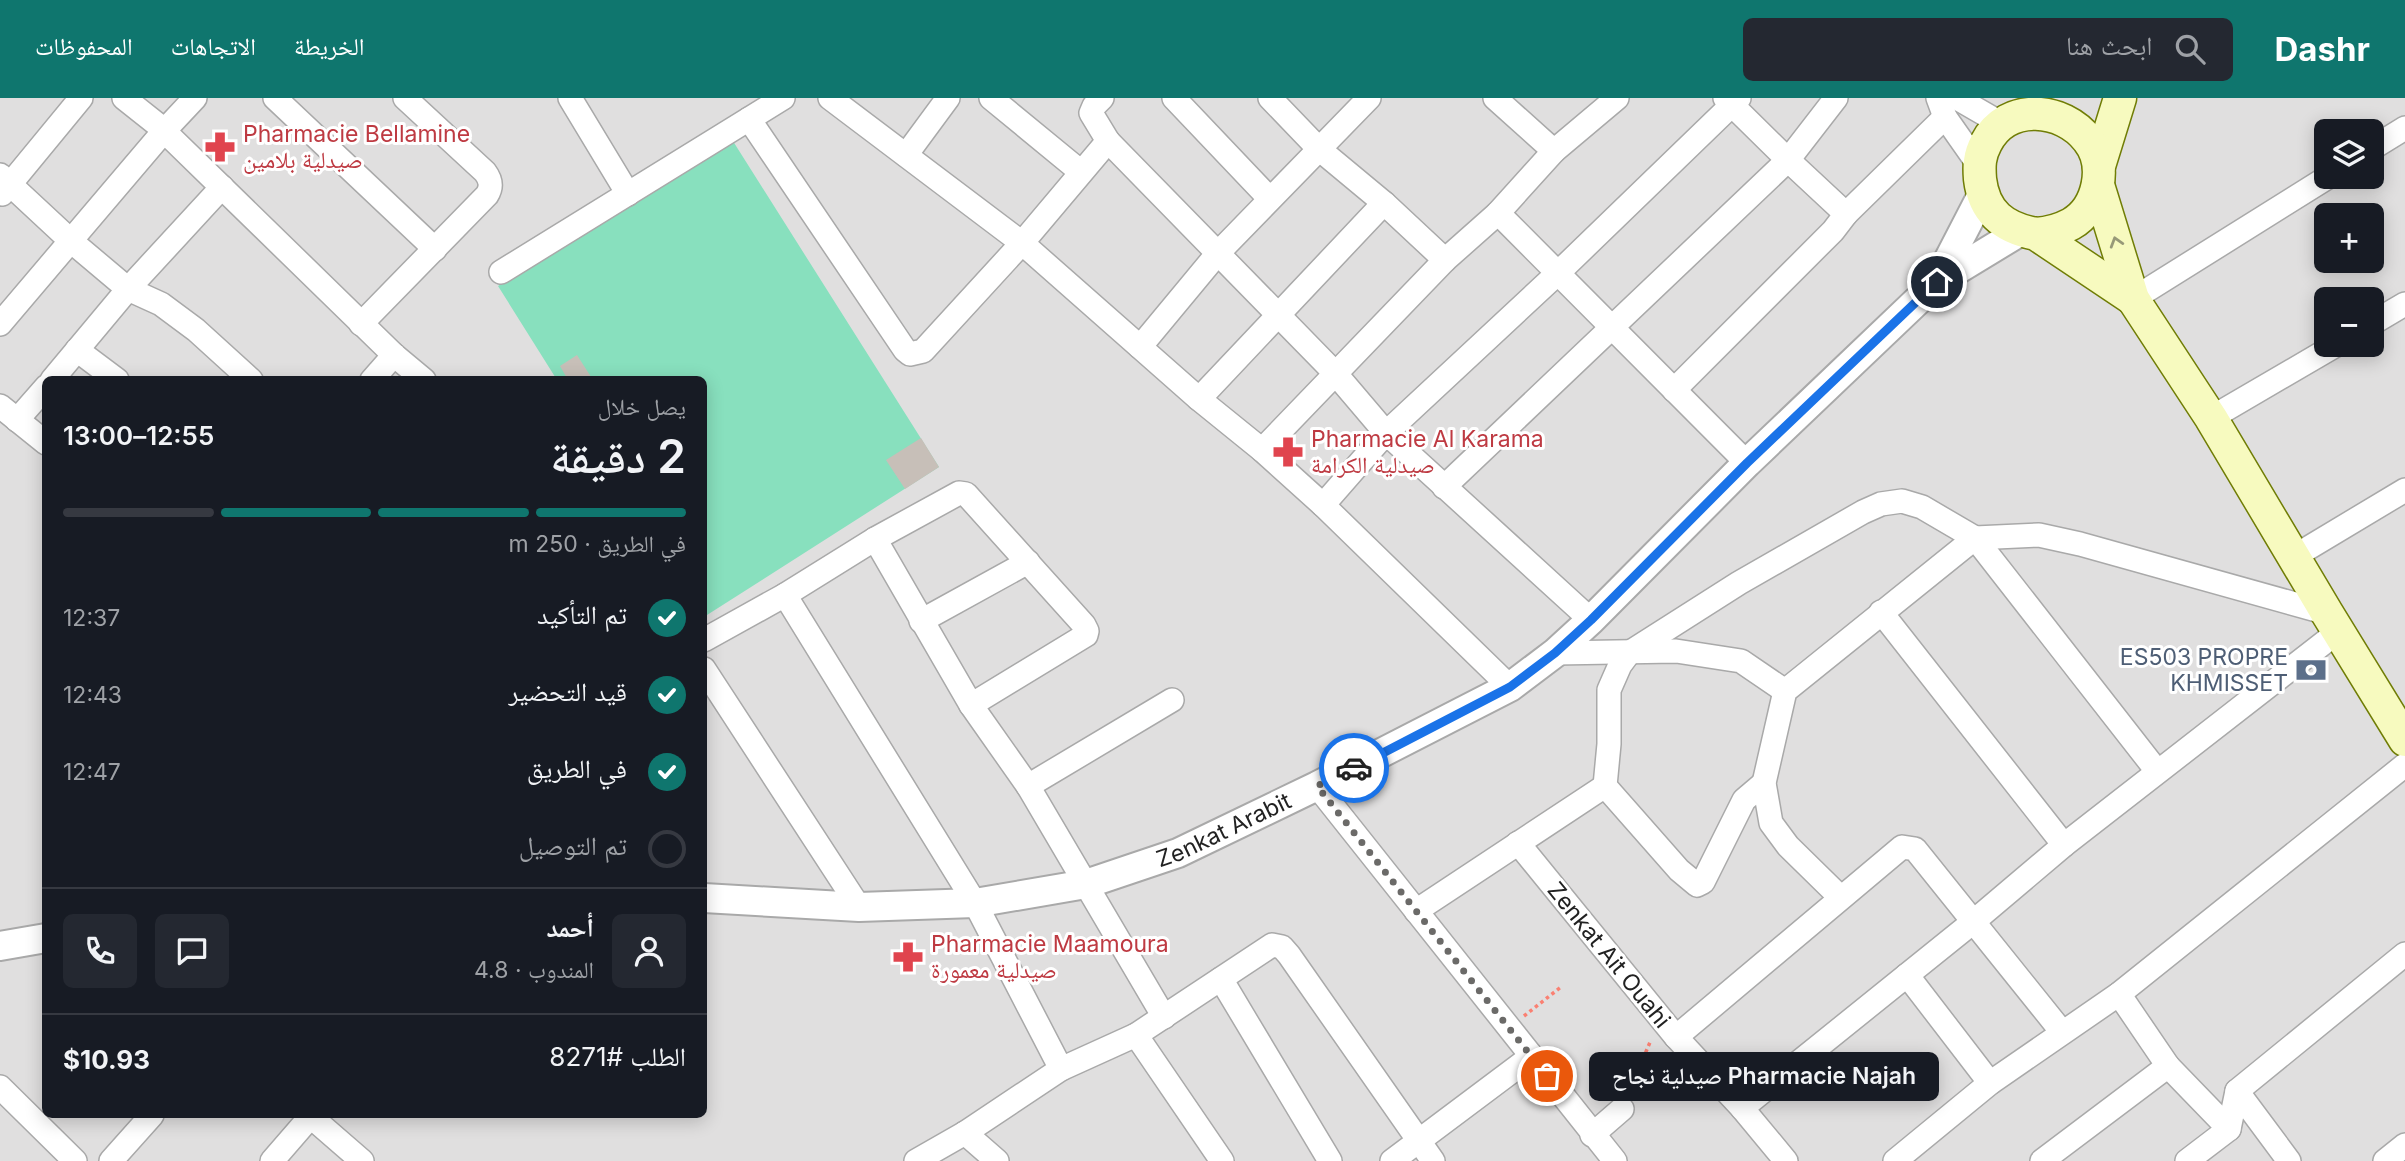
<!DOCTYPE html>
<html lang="ar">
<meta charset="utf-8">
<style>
body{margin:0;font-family:Inter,"Noto Naskh Arabic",sans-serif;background:#242831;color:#f1f3f6;direction:rtl;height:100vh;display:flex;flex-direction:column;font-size:26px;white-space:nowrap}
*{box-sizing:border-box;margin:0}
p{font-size:23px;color:#9ea1a6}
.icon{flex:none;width:38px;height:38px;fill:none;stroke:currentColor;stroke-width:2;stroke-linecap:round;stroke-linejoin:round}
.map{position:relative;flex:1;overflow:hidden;direction:ltr}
.sheet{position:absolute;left:42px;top:278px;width:665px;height:742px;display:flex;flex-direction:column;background:#171b24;border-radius:10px;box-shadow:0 4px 18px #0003;direction:rtl}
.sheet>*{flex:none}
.tools{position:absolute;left:2314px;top:21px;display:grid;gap:14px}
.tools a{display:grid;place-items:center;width:70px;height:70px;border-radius:10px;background:#171b24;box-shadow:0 4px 18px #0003;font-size:35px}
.pin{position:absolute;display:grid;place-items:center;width:60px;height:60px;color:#fff;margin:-30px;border:4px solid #fff;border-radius:50%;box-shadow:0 2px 7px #0007}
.courier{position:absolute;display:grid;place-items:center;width:70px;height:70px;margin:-35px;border:5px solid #1a73e8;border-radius:50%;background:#fff;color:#222;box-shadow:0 2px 9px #0007}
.bubble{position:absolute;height:49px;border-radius:10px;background:#171b24;box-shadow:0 4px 18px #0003;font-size:23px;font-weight:600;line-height:49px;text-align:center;direction:rtl}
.overview em{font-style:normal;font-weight:600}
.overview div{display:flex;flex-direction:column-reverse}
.overview{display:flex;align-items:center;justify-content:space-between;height:119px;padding:0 21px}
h1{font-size:46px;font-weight:600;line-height:52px}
.bar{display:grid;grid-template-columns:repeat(4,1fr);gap:10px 7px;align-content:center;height:84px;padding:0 21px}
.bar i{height:9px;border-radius:5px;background:#363941}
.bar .active{background:#0f766e}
.bar p{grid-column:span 4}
.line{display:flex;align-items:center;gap:18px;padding:0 21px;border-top:2px solid #363941}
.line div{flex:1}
.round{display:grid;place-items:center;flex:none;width:74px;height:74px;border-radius:10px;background:#242831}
ol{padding:0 21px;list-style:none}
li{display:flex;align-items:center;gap:21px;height:77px}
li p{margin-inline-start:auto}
li .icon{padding:7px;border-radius:50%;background:#0f766e;color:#fff;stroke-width:4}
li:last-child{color:#9ea1a6}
li i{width:38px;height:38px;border:4px solid #363941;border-radius:50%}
header{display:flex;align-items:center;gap:42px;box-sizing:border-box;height:98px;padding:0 35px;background:#0f766e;color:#fff}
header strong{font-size:33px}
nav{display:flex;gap:38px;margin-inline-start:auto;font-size:24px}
.search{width:490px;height:63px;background:#242831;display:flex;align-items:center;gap:18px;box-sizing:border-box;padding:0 24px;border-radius:10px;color:#9ea1a6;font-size:26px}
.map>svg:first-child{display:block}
.residential{fill:#e0dfdf;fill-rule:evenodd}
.pitch{fill:#88e0be}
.building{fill:#c7bfb8}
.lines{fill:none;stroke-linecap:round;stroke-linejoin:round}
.minor-casing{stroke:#a9a9a9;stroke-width:26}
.tertiary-casing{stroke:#a9a9a9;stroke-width:32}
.secondary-casing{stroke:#707d05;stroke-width:35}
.path{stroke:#fa8072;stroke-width:3.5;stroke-dasharray:3.5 3.5;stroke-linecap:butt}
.minor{stroke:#fff;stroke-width:23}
.tertiary{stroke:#fff;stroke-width:28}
.secondary{stroke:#f7fabf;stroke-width:32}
.oneway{stroke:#979978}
.done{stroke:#6b6a68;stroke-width:7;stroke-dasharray:0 12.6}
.route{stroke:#1a73e8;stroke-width:9}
.labels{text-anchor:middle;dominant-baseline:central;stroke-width:6;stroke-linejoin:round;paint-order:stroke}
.health-label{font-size:23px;fill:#be3a42;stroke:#fff;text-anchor:start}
.service-label{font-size:23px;fill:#4e5e75;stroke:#fff;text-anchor:end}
.street-label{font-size:23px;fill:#222;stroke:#fff}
</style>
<header>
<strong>Dashr</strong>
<div class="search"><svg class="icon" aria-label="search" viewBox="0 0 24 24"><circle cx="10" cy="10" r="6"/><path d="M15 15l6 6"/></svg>ابحث هنا</div>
<nav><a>الخريطة</a><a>الاتجاهات</a><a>المحفوظات</a></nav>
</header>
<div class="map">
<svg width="2405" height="1063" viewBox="0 0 2405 1063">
<rect width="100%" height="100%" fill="#f2efe9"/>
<!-- residential -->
<path class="residential" d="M0 0H2405V1063H0ZM2326 33H2371V79H2326ZM2326 117H2371V163H2326ZM2326 201H2371V247H2326ZM46 282H704V1017H46Z"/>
<!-- pitch -->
<polygon class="pitch" points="731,40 939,369 707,517 704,512 704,282 557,282 498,188"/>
<!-- building -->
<g class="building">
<polygon points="577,257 593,282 568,282 560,268"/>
<polygon points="921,340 939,369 905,391 886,362"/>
</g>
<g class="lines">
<!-- minor casing -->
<g class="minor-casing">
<g id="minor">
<polyline points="124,0 158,27 394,257 424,282"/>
<polyline points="275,0 435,151"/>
<polyline points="570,0 628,96"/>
<polyline points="830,0 1022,145 1199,301 1262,352 1323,407 1510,589"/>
<polyline points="991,0 1081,74"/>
<polyline points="1174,0 1270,101"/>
<polyline points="1270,0 1319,51 1384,105 1445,162"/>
<polyline points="1495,0 1554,53"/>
<polyline points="1938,0 1945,19 1978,66"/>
<polyline points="1957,0 2002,26"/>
<polyline points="749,21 905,252 910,256 923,253 1022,145 1108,43 1091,15 1094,8 1102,0"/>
<polyline points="1108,43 1335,275 1386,335 1591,522"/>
<polyline points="2371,51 2405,30"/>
<polyline points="906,57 948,0"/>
<polyline points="0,77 71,143 128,191 161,206 196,232 251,282"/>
<polyline points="2,96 81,0"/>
<polyline points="1498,115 1747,365"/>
<polyline points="1846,116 1945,19"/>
<polyline points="501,174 783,0"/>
<polyline points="2133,201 2328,79"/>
<polyline points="0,226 164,33 195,0"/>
<path d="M361 226 487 97C492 89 491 82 485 74L405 0"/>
<polyline points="2371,226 2405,206"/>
<polyline points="1140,249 1218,155 1369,0"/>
<polyline points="77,252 117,282"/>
<polyline points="52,282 128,191 222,89"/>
<polyline points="372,282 394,257"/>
<polyline points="1674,292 1833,133 1846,116 1788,62 1725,0"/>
<polyline points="1199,301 1384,105"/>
<polyline points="0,308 46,345"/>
<polyline points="2211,320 2336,247"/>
<polyline points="17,322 46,289"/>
<polyline points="1262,352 1445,162 1498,115 1554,53 1617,0"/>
<polyline points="1444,389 1788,62 1836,0"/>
<polyline points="1323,407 1386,335 1559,174 1739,0"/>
<polyline points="875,441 971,607 1028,688 1164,919"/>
<polyline points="2295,458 2405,392"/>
<polyline points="785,497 975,805 1061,971"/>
<polyline points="1881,514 2064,747"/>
<polyline points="921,523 1028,464"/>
<polyline points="704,542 785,497 875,441 959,395 966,396 1084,527 1087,533 1086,537 971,607"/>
<polyline points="1555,555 1676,553 1741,563 1785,593"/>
<polyline points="704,571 859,809"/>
<polyline points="1764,685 1744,702 1703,784 1697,787 1679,772 1605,688 1609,646 1609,592 1620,567 1629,555 1739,485 1863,414 1881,406 1902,403 1922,409 1975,440 2157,673"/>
<polyline points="1028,688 1172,602"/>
<polyline points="1317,688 1615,1063"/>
<polyline points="1518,745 1676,939 1742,1010 1786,1063"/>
<polyline points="1840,799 1788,748 1771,725 1764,685 1785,593 1975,440 2039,437 2080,446 2327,515"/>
<polyline points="1416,813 1605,688"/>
<polyline points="1907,877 1990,985"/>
<polyline points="1221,881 1330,1063"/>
<polyline points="2119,896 2168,968 2229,1031"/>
<polyline points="1136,937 1222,1063"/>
<polyline points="1676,939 1902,749 1915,751 2062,934"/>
<polyline points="0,989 75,1063"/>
<polyline points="2237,993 2289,1063"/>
<polyline points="1742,1010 1973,824 2064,747 2339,533"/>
<polyline points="309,1017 362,1063"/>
<polyline points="965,1035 997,1063"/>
<polyline points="1592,1037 1622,1011"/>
<polyline points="111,1063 152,1017"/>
<polyline points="272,1063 311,1018"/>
<polyline points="916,1063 965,1035 1061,971 1136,937 1272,847 1282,849 1289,857 1433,1063"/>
<polyline points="1392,1063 1532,958"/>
<polyline points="1895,1063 1990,985 2119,896 2405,667"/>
<polyline points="2042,1063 2168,968"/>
<polyline points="2187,1063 2229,1031 2237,993 2405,856"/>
<polyline points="2385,1063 2405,1047"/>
</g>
</g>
<!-- tertiary casing -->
<g class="tertiary-casing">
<g id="tertiary">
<polyline points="1937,184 1982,97"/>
<path id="s1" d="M704 800 859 809 975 805 1086 786 1178 755 1317 688 1510 589 1555 555 1591 522 1747 365 1937 184 2021 133"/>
<polyline points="0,848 46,840"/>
</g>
</g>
<!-- secondary casing -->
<g class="secondary-casing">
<g id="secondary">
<polyline points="2099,68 2120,0"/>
<polyline points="2098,87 2133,201 2211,320 2327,515 2405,642"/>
<path d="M2036 136C2048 135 2060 132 2071 126 2099 110 2108 67 2088 42 2063 9 2007 4 1986 45 1979 58 1979 68 1980 81 1984 115 2004 130 2036 136L2133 201"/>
</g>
</g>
<!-- path -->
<g class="path">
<polyline points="1524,918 1561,889"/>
<polyline points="1629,993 1651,942"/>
</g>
<!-- minor -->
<use href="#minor" class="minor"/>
<!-- tertiary -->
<use href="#tertiary" class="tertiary"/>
<!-- secondary -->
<use href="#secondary" class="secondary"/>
</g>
<!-- one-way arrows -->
<defs><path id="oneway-chevron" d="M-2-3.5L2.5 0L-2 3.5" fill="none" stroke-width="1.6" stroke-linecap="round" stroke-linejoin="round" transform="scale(1.75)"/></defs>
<use class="oneway" href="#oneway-chevron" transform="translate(2116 144) rotate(-107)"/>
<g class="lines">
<!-- done -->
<polyline class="done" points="1354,670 1317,688 1547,978"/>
<!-- route -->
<polyline class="route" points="1354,670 1510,589 1555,555 1591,522 1747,365 1937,184"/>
</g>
<!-- icons -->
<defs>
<g id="pharmacy-bare" transform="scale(2.415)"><path d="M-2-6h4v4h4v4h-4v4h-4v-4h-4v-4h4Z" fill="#e0444e" stroke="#fff" stroke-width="2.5" paint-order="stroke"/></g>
<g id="bank-bare" transform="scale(2.415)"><path d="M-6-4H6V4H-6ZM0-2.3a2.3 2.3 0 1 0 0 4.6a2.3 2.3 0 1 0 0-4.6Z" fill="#5c6f8a" stroke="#fff" stroke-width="2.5" paint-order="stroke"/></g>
</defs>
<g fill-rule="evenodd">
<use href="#pharmacy-bare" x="220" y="49"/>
<use href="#pharmacy-bare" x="1288" y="354"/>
<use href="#bank-bare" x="2311" y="572"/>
<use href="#pharmacy-bare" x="908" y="859"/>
</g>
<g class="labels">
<!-- health labels -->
<g class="health-label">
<text x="243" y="36">Pharmacie Bellamine<tspan x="243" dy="26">صيدلية بلامين</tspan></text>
<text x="1311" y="341">Pharmacie Al Karama<tspan x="1311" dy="26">صيدلية الكرامة</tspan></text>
<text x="931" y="846">Pharmacie Maamoura<tspan x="931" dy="26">صيدلية معمورة</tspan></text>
</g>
<!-- service labels -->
<g class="service-label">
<text x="2288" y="559">ES503 PROPRE<tspan x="2288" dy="26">KHMISSET</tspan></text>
</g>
<!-- street labels -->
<g class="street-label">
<text stroke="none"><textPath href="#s1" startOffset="532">Zenkat Arabit</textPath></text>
<text transform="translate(1609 857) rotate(51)">Zenkat Ait Ouahi</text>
</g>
</g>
</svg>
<div class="tools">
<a><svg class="icon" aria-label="layers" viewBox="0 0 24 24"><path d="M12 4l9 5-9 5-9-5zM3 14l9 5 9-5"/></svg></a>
<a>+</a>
<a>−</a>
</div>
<div class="pin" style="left:1547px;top:978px;background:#ea580c"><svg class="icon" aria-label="bag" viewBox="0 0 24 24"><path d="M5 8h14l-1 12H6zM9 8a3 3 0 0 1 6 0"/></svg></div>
<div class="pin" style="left:1937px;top:184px;background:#1f2937"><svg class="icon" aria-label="home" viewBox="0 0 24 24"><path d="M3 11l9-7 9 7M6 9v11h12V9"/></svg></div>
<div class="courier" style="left:1354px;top:670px"><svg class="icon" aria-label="car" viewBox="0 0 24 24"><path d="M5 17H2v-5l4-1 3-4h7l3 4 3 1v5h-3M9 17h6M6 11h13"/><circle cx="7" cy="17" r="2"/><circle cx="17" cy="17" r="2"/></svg></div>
<div class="bubble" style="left:1589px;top:954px;width:350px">Pharmacie Najah صيدلية نجاح</div>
<section class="sheet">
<div class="overview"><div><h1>2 دقيقة</h1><p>يصل خلال</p></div><em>12:55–13:00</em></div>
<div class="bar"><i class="active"></i><i class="active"></i><i class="active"></i><i></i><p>في الطريق · 250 m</p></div>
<ol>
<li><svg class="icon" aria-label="check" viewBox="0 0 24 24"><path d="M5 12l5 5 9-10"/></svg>تم التأكيد<p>12:37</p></li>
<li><svg class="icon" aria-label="check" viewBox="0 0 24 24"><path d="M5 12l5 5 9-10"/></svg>قيد التحضير<p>12:43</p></li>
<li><svg class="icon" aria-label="check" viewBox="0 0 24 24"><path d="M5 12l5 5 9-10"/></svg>في الطريق<p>12:47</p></li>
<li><i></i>تم التوصيل</li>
</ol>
<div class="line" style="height:126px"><a class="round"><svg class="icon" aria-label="person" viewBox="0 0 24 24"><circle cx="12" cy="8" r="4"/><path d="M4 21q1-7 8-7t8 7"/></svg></a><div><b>أحمد</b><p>المندوب · 4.8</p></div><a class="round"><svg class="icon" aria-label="chat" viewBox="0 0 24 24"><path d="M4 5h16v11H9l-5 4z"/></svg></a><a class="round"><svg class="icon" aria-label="phone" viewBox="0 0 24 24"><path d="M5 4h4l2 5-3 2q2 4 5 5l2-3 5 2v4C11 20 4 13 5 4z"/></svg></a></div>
<div class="line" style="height:91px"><div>الطلب #8271</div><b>$10.93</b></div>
</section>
</div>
